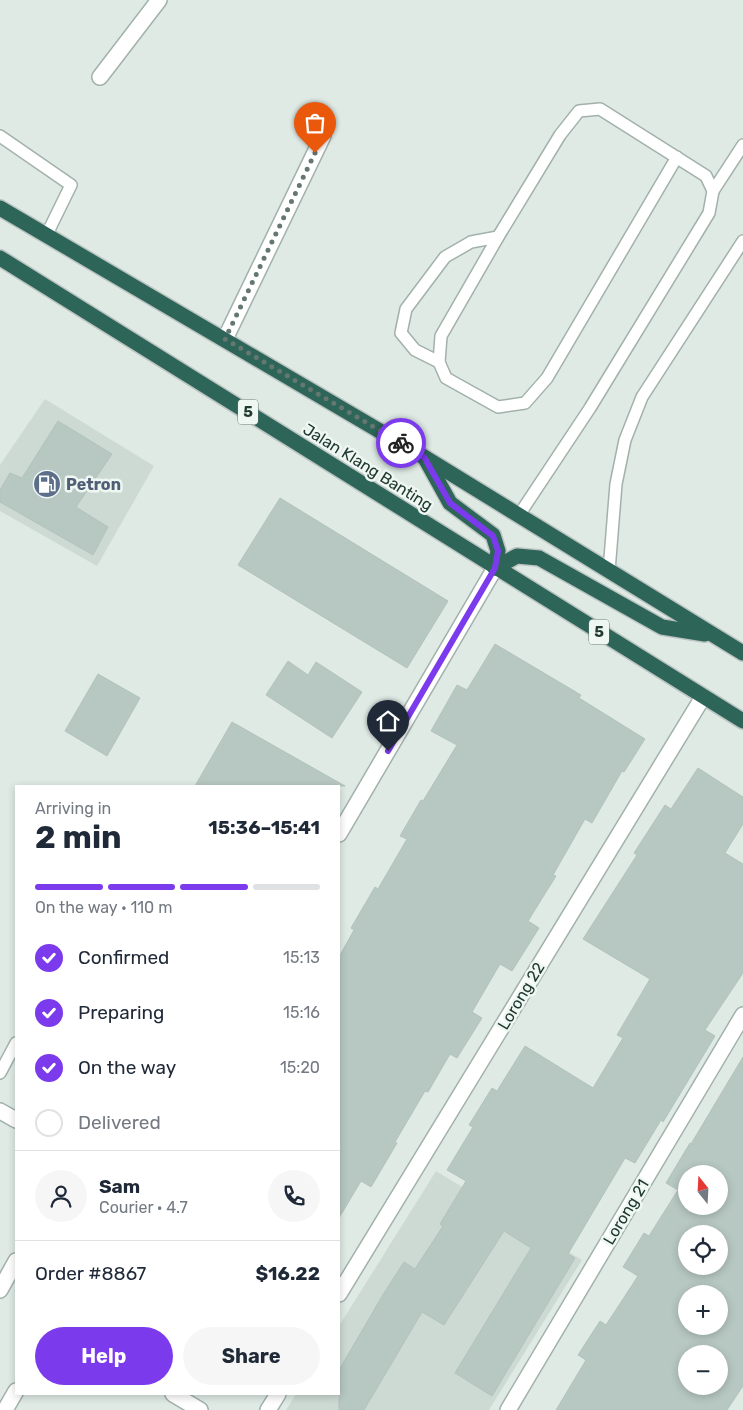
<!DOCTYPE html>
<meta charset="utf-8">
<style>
body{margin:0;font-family:Rubik,sans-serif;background:#f6f6f7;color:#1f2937;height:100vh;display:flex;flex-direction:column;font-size:19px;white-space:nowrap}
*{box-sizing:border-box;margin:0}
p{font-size:16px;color:#747a83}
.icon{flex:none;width:28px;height:28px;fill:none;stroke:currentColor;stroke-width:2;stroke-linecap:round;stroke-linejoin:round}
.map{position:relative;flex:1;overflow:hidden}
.drawer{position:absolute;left:15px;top:785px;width:325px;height:610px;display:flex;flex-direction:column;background:#fff;border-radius:0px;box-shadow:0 2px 8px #0003}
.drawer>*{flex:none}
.needle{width:32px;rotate:342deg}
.fabs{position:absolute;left:678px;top:1165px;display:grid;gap:10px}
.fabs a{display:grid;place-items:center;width:50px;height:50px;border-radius:50%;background:#fff;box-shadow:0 2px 8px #0003;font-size:25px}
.pin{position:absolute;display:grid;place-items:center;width:42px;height:42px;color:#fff;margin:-51px -21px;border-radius:50% 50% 50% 0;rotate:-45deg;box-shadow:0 0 5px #0007}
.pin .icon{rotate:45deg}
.courier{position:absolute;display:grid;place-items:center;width:50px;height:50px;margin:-25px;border:4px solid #7c3aed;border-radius:50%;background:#fff;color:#222;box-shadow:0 1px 6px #0007}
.overview em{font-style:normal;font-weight:700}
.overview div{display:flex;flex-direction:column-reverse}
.overview{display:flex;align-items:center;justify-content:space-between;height:85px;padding:0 20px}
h1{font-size:32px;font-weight:700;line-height:38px}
.bar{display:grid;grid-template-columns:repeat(4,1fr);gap:8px 5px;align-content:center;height:60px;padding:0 20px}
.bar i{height:6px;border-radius:4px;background:#e0e1e3}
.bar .selected{background:#7c3aed}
.bar p{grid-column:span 4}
.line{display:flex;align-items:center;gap:12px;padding:0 20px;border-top:1px solid #e0e1e3}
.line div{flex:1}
.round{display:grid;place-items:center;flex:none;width:52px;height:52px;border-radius:26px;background:#f6f6f7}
ol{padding:0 20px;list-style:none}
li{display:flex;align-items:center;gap:15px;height:55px}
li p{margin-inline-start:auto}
li .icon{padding:5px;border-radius:50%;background:#7c3aed;color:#fff;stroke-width:4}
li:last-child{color:#747a83}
li i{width:28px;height:28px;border:2px solid #e0e1e3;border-radius:50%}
.action{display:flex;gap:10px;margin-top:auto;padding:10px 20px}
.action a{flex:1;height:58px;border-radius:30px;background:#7c3aed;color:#fff;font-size:20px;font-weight:700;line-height:58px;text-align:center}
.action a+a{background:#f6f6f7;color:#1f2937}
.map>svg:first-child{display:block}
.built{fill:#cddad4}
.building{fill:#b7c7c1;stroke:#b2c3bc;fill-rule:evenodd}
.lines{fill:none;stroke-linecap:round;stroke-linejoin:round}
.lane-casing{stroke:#a2b1ac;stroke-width:14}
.street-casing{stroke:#a2b1ac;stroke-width:18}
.highway-casing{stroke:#bcc4c2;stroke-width:18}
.lane{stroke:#fff;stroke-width:11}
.street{stroke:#fff;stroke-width:15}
.highway{stroke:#2d6559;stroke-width:15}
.done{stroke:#647771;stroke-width:5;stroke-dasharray:0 9}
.route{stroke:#7c3aed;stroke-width:6}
.labels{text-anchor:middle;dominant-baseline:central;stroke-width:5;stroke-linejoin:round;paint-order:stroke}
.shield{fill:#eff7f3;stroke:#5f726c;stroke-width:1}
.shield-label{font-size:15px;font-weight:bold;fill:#213932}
.street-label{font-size:16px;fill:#213932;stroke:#eff7f3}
.service-label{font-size:16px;font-weight:bold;fill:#4e5e75;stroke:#eff7f3;text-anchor:start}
</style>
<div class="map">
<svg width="743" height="1410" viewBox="0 0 743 1410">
<rect width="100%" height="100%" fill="#dfeae5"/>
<!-- built -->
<g class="built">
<polygon points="45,399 154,466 97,566 0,511 0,465"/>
<polygon points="436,1171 582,1260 489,1410 286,1410 296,1394 339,1394 339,1326"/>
</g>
<!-- building -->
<g class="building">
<polygon points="58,421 112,454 76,507 108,527 93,555 0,502 0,490 10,473 22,478"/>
<polygon points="280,498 448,601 407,668 238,565"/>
<polygon points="495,644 581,695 579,698 645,739 624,772 622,771 592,823 585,819 553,875 556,876 528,921 539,928 512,971 500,964 472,1012 482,1018 457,1058 450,1054 428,1092 425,1091 395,1142 397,1143 371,1187 361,1181 339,1218 339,957 354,930 351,928 375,887 378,889 407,839 400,836 421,800 423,801 457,745 431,731 457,685 467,690"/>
<polygon points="288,661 308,675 316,662 362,692 332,738 266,695"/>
<polygon points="98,674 140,698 107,756 65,731"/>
<polygon points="232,722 345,786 195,786"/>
<polygon points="698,768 743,797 743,824 725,853 743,864 743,973 705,1030 715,1036 663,1122 661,1120 635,1163 625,1158 568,1254 575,1258 492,1396 455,1373 531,1248 504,1231 444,1325 422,1312 364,1410 339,1410 339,1370 384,1293 404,1262 415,1269 443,1226 440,1224 466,1181 447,1170 473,1127 469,1125 492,1088 497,1091 525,1046 593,1088 623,1038 617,1035 650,979 583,939 637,855 634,853 665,805 671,809"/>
<path d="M743 1057V1386L727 1410H556L586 1360 578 1355 600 1321 606 1325 638 1276 623 1267 644 1233 649 1236 678 1190 666 1183 690 1143 691 1144ZM686 1174H719V1206H686ZM686 1234H719V1266H686ZM686 1294H719V1326H686ZM686 1354H719V1386H686Z"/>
</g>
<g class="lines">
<!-- lane casing -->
<g class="lane-casing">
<g id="lane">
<polyline points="0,136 71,185 46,236"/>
<polyline points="713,191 743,145"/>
<polyline points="439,362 415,350 401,333 406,309 445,257 471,242 498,237"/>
<polyline points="519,515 590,408 709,213 713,191 706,176 600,109 579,111 560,135 498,237 441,336 439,362 446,378 498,407 525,403 547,378 677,157"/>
<polyline points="609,571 616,484 625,440 642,397 743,241"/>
<polyline points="0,1073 16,1043"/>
</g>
</g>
<!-- street casing -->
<g class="street-casing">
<g id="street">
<polyline points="100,77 159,0"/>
<polyline points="225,339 323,136"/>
<polyline points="339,834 495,568"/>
<polyline points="0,1111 16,1120"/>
<polyline points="0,1290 16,1261"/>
<polyline points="339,1294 703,697"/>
<polyline points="173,1394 200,1410"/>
<polyline points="5,1410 16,1391"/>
<polyline points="268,1410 278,1394"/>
<polyline points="508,1410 743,1015"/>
</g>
</g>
<!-- highway casing -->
<g class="highway-casing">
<g id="highway">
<polyline points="0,208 424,457 743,653"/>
<polyline points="0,258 743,721"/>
<polyline points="425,458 450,503 493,535 498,551 495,568"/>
<polyline points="495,568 517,556 539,558 662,627 705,634"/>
</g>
</g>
<!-- lane -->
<use href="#lane" class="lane"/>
<!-- street -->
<use href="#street" class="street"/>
<!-- highway -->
<use href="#highway" class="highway"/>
</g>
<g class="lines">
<!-- done -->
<polyline class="done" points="315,153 225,339 401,443"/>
<!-- route -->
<polyline class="route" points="388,751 495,568 498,551 493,536 450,503 424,457 401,443"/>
</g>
<!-- icons -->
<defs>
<g id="fuel-disc" transform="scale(1.4375)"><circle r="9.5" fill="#5c6f8a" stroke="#eff7f3"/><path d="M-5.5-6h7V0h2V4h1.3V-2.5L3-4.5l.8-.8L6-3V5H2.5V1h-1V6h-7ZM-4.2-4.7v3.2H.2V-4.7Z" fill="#fff"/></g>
</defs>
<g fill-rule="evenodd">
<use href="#fuel-disc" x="47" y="484"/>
</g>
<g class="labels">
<!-- shield labels -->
<g class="shield">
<rect x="238" y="399.5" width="20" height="25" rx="4"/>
<rect x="589" y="619.5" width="20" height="25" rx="4"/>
</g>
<g class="shield-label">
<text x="248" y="412">5</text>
<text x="599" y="632">5</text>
</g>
<!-- street labels -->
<g class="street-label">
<text transform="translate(368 467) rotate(32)">Jalan Klang Banting</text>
<text transform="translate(521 996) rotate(-59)">Lorong 22</text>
<text transform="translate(626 1212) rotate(-59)">Lorong 21</text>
</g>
<!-- service labels -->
<g class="service-label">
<text x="66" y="484">Petron</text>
</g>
</g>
</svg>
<div class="fabs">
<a><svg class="needle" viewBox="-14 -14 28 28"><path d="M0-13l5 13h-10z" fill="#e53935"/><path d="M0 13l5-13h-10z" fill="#747a83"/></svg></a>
<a><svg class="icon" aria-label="locate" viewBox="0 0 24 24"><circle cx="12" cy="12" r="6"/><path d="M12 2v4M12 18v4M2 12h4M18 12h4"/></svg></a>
<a>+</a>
<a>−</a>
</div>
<div class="pin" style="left:315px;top:153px;background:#ea580c"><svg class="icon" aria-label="bag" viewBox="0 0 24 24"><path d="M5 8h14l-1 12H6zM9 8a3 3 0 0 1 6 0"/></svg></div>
<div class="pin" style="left:388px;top:751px;background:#1f2937"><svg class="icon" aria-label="home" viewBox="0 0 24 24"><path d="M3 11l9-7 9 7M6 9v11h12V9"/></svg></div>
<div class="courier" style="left:401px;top:443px"><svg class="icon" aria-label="bike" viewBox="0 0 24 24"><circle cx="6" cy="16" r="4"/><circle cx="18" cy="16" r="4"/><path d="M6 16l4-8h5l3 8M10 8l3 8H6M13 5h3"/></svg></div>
<section class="drawer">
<div class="overview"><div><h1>2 min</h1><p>Arriving in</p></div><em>15:36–15:41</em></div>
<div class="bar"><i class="selected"></i><i class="selected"></i><i class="selected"></i><i></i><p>On the way · 110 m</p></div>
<ol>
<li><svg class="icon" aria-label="check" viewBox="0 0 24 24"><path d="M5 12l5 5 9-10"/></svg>Confirmed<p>15:13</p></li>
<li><svg class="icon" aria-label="check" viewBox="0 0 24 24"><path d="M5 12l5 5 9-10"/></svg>Preparing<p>15:16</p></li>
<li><svg class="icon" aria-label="check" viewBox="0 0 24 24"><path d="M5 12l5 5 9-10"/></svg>On the way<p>15:20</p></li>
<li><i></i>Delivered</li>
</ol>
<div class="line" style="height:90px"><a class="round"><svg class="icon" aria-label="person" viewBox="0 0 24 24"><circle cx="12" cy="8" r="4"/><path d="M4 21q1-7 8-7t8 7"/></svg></a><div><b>Sam</b><p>Courier · 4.7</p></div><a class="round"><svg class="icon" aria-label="phone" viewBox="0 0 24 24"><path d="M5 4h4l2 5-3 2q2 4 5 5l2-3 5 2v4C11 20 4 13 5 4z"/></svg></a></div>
<div class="line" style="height:65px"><div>Order #8867</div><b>$16.22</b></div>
<div class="action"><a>Help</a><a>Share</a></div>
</section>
</div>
